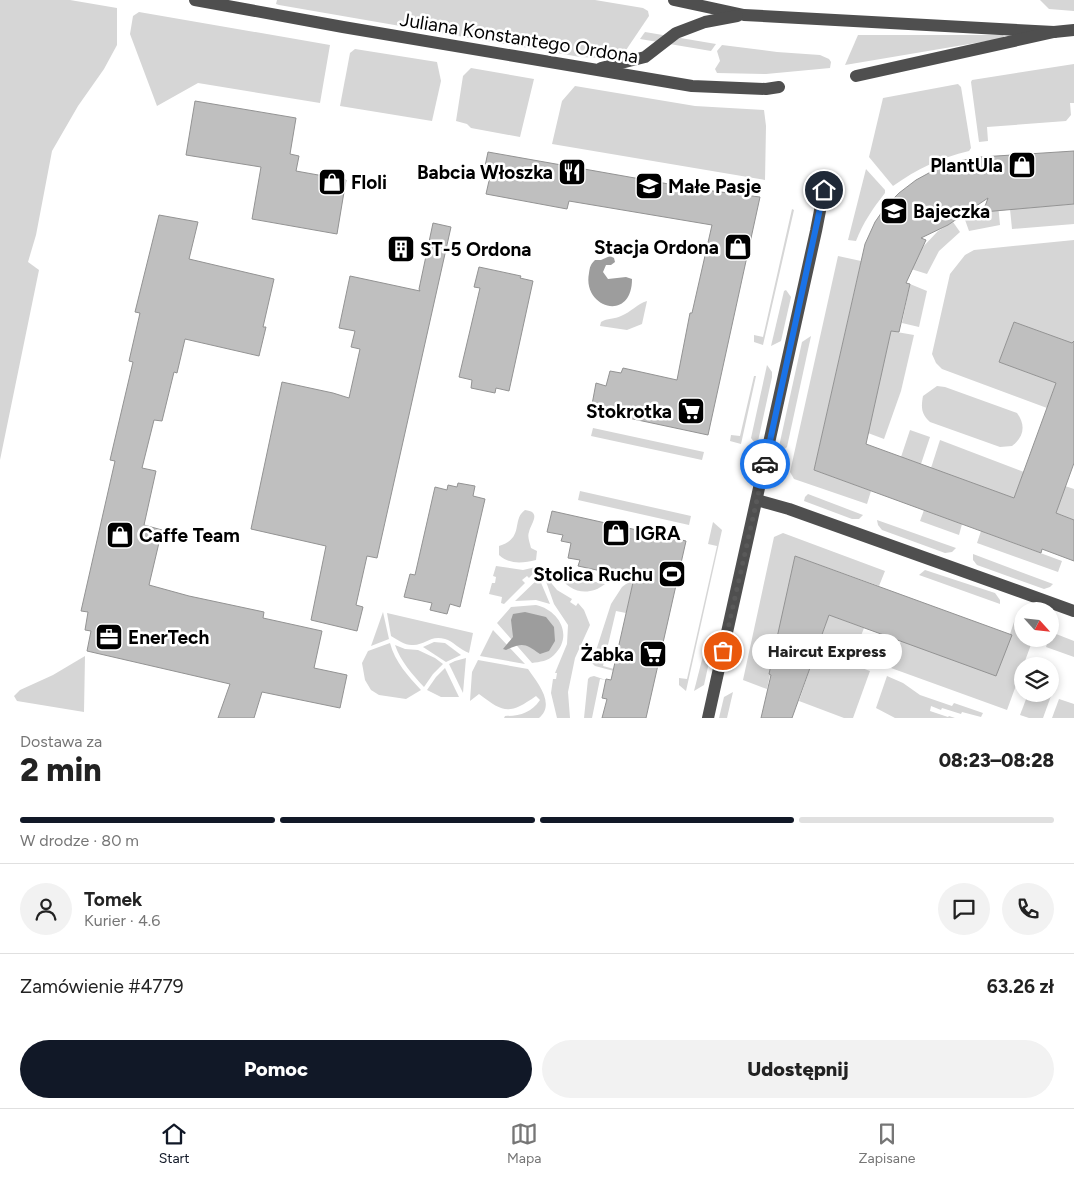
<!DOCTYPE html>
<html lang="pl">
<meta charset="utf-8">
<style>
body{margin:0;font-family:Figtree,sans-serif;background:#f2f2f2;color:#222;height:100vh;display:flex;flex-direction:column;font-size:19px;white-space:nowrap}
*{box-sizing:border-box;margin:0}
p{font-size:16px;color:#767676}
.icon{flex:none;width:28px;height:28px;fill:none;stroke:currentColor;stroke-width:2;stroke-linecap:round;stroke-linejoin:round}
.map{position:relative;height:718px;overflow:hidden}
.sheet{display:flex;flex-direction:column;background:#fff;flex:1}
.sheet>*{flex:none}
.needle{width:32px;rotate:117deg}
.tools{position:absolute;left:1014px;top:602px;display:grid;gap:10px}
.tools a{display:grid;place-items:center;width:45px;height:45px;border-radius:50%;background:#fff;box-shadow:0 2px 8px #0003;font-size:25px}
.pin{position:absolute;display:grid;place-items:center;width:42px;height:42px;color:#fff;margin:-21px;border:2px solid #fff;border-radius:50%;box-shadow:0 1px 5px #0007}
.courier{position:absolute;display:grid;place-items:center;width:50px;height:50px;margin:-25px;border:4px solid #1a73e8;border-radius:50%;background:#fff;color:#222;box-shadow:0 1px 6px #0007}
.bubble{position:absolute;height:35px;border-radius:18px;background:#fff;box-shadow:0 2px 8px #0003;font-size:16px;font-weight:800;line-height:35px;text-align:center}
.headline em{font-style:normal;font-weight:800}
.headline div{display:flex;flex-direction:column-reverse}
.headline{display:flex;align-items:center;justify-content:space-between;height:85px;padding:0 20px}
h1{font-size:32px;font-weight:800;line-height:38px}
.bar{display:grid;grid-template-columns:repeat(4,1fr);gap:8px 5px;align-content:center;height:60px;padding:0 20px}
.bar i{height:6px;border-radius:4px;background:#e0e0e0}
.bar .current{background:#111827}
.bar p{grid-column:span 4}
.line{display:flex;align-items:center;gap:12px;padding:0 20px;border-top:1px solid #e0e0e0}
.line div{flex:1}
.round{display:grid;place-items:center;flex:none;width:52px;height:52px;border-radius:26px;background:#f2f2f2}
.button{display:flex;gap:10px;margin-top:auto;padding:10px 20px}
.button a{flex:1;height:58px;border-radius:30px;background:#111827;color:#fff;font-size:20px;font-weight:800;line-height:58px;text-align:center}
.button a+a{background:#f2f2f2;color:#222}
.tabs{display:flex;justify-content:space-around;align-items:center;height:70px;border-top:1px solid #e0e0e0;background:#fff;font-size:14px;color:#767676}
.tabs a{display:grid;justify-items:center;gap:2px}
.tabs .current{color:#111827}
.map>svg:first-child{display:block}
.green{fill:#d6d6d6}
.water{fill:#9d9d9d}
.building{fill:#bfbfbf;stroke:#939393}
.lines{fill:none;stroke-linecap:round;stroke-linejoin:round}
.minor{stroke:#4f4f4f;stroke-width:12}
.done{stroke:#595959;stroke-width:5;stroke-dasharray:0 9}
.route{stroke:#1a73e8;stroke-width:6}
.labels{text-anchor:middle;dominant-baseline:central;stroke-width:5;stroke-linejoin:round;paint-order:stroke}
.street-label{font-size:19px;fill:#000;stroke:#fff}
.poi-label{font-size:19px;font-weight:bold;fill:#000;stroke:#fff;text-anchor:start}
</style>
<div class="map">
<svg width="1074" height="718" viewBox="0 0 1074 718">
<rect width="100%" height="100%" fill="#fff"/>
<!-- green -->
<g class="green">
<polygon points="0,0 70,0 117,8 117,45 104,69 78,106 52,151 36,235 28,262 39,270 0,460"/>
<polygon points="277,0 595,0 643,8 648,11 649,16 620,59 580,57 279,5 276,4"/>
<polygon points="1040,0 1074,0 1074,11 1049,9"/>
<polygon points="139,12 330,45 320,103 198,83 157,106 130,34 133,16"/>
<polygon points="645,32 716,44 711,51 640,39"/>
<polygon points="858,35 1003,35 1005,38 845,65"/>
<polygon points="722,45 777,52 820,55 829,59 831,62 830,68 766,74 717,73 715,69 720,61 717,51"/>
<polygon points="355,49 437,62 441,81 432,121 340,106 350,53"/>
<polygon points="1074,64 1074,103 1070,103 1071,115 1066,121 987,127 988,141 979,142 971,82 972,80"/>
<polygon points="471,68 534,79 520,137 471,128 467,124 456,121 463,76"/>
<path d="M958 84 961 87 971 148 969 151C940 158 917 169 893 186L869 157 883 98Z"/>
<polygon points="575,86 695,106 764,110 766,126 765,180 552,144 562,101"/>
<path d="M866 169 885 190V193C873 208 863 223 856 241L848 240Z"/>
<polygon points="998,204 1000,225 969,231 964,217 985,212 984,205"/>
<polygon points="1074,204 1074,224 1012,229 1010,209"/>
<polygon points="792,209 794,210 763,345 754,342 754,335 763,337"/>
<polygon points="953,222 960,232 939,251 927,274 895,264 921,249 938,231"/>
<polygon points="1074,240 1074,344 1014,322 999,362 1056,383 1047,408 942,369 936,363 932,354 950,274 965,255 974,250"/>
<polygon points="838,256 861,261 814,470 871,491 867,504 794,479 790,472"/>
<polygon points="910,284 927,291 919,327 902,323"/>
<polygon points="786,290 791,297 781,341 771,346 784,291"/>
<path d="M647 301 642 324 627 330 600 326 601 322C607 318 615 319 621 316 631 312 637 304 647 301Z"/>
<polygon points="891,331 914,335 901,391 884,439 868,433"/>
<polygon points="811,336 787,447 781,452 778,451 802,342"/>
<polygon points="767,365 772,372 772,377 757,446 751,438"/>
<polygon points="754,376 756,376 741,444 730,441 731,435 740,436"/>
<path d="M937 386 945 387 1017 413C1026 425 1024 437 1012 446L1000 447 930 422C921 414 921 407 923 396Z"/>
<polygon points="593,428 704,452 702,460 591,436"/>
<polygon points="910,430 930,437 921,464 901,457"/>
<polygon points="940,440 1024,472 1014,498 931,468"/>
<polygon points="1065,486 1074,489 1074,520 1056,513"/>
<polygon points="580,491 691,516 689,525 578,500"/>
<polygon points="808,494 863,515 859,519 852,519 804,501 805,497"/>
<path d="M525 510C542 512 531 523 529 532 527 537 530 543 531 548L537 551 536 560C523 563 510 565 499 555V546C525 538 511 520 525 510Z"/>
<polygon points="924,510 962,524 959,535 920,521"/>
<polygon points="877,520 956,548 952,552 945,553 882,530 878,525"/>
<polygon points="713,522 722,530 686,691 679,685 679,678 687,679 717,546 708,544"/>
<polygon points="981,531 1062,561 1058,572 977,543"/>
<polygon points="783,533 885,571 879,586 795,556 767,689 743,680 774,537"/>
<polygon points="973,554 1053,584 1050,587 1044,589 977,565 973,560"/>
<polygon points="496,566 523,570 540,566 529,578 527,576 522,580 525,583 504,604 501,603 502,597 489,594 492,583 495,583 496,577 493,576"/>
<polygon points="925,570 995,593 1000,600 1000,604 919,575"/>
<polygon points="543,573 557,590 572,599 570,602 576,606 578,603 584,610 590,625 575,658 568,692 570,718 557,718 551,693 553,679 556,679 557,673 555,673 567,644 568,625 554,604"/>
<path d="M559 574 605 584C589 597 568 593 559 574Z"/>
<polygon points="539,578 550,604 536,600 515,601"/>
<polygon points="634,578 626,613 616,611 603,666 614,669 614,671 595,666 592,663 611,604 622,587"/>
<path d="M536 605C559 610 574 636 554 655 548 661 540 662 532 663L497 623 511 607Z"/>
<polygon points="383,612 389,639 371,646"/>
<path d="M387 613 473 633 469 653C460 650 453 641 445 639 430 635 426 645 413 645 406 646 398 640 391 636Z"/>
<polygon points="829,615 864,628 854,654 820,641"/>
<polygon points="1015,619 1022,621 1022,639 1033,639 1007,710 891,668 901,641 1011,635 1010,634"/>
<polygon points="493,630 525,664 480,656"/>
<polygon points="1051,632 1074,641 1074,657 1046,647"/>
<polygon points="434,642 445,643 461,655 446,662 423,647"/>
<path d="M390 643C395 662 408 676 421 690L406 699 379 695 371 690 365 680 362 663 368 651Z"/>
<polygon points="706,644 711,653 704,685 694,691"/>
<path d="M395 645 405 649 418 650 435 658 443 664 433 674 424 687C412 674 401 662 395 645Z"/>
<polygon points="816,651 870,671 853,718 844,718 799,701"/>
<polygon points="85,656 84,712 17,701 14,696 20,690 53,675"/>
<polygon points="466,658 463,693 449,664 455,661"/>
<path d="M478 660 528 669C537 682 556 704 539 718H504L505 716C520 716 531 713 540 700L536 696C509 715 504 713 479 694L470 701 472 672Z"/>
<polygon points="445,668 459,697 441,697 427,690 436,677"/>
<polygon points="594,676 606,680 600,679 592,718 584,718 588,679 590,677"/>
<polygon points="887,676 903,683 920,695 952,706 954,703 983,713 981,717 962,712 961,714 942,708 941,710 931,706 930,711 948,717 949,716 955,718 895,718 876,708"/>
<polygon points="733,692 727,718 719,718 724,697"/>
<polygon points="1028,694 1049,694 1051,696 1043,718 1029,718 1020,715"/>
<polygon points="1059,699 1074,704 1074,718 1052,718"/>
</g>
<!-- water -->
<g class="water">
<path d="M610 256 614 258 615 262 611 265H606L603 272 608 279 626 277 632 279C632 323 582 308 589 273 590 267 590 265 595 260H601Z"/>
<path d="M525 612 546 617 554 627 555 641 549 651 540 654C525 644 524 642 506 650L503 649 513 637 511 620 513 614Z"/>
</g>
<!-- building -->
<g class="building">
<polygon points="195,101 296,118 290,154 299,156 296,171 346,180 337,234 252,219 261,167 186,155"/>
<polygon points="1074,151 1074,204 983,212 988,198 948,225 921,238 926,240 906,283 910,284 899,332 891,331 866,444 1014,498 1056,383 999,362 1014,322 1072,343 1074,341 1074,463 1056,513 1074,520 1074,561 1042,549 1041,553 814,470 865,244 875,222 886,206 899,193 916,180 938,168 959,161 981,157"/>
<polygon points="488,152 697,189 760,197 708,435 591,410 596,383 606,386 610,371 621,373 623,368 677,380 690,313 692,313 712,225 569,201 567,209 486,194 491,172 484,171"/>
<polygon points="159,215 198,222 189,259 274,279 263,327 266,327 259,356 185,339 177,373 174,372 162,421 154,420 142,468 156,471 144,525 162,530 149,585 189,596 264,612 263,618 322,631 314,668 347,675 340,708 262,692 254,718 218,718 230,684 87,651 91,631 85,630 88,612 81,611 115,461 110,460 133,362 129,361 140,313 135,312"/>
<polygon points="433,223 451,227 377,558 367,556 356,605 363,607 357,631 311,620 326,546 251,529 282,382 333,393 349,398 360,349 351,347 355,331 339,328 350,276 420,291 419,289"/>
<polygon points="479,267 521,276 520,278 533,281 509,391 496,388 495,393 471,388 472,380 459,377 480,288 474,287"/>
<polygon points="458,483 475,486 473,496 485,499 460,607 450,604 447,614 430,610 432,603 404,597 410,574 415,575 435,487 447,490 448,485 457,487"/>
<polygon points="552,511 686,541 646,718 602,718 607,699 602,698 606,679 611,680 634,578 578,566 580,560 568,558 571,543 561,541 563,535 547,532"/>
<polygon points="795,556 1012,635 996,676 829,615 792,718 761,718 771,675 769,674"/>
</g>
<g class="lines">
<!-- minor -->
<g class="minor">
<polyline points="195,0 343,27 692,86 766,89 779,87"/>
<polyline points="674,0 744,15 1054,32"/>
<polyline points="601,68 645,57 676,33 705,22 737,16"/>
<polyline points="856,76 1054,32 1074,30"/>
<polyline points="757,500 789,509 1074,611"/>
<polyline points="708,718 816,231 824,190"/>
</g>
</g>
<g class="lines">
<!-- done -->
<polyline class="done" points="723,651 765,464"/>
<!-- route -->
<polyline class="route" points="765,464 824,190"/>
</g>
<!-- icons -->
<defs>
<g id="shop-square" transform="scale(1.4375)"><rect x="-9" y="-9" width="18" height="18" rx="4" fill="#000" stroke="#fff"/><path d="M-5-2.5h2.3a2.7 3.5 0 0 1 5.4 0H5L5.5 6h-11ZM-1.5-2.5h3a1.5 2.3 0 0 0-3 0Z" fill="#fff"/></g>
<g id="restaurant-square" transform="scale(1.4375)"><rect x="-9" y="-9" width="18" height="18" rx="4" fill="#000" stroke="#fff"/><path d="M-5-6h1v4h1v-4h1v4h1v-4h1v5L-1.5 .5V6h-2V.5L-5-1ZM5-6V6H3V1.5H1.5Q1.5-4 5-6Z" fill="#fff"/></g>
<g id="school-square" transform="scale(1.4375)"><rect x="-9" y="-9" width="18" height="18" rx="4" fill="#000" stroke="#fff"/><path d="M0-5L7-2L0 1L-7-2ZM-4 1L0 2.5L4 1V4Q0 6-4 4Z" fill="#fff"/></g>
<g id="building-square" transform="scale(1.4375)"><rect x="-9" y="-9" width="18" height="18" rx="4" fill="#000" stroke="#fff"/><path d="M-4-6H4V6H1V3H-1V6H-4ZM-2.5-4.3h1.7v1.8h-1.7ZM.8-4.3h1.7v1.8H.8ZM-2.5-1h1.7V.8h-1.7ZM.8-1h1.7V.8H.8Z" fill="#fff"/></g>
<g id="supermarket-square" transform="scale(1.4375)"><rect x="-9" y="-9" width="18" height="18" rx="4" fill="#000" stroke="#fff"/><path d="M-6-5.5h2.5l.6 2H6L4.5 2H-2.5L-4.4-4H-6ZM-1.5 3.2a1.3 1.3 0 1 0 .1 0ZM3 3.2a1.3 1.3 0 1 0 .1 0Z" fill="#fff"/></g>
<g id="stadium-square" transform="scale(1.4375)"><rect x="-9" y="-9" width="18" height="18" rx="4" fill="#000" stroke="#fff"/><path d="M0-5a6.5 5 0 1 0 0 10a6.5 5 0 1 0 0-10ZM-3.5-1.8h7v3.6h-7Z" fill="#fff"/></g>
<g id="office-square" transform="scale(1.4375)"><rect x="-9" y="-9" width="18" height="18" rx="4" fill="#000" stroke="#fff"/><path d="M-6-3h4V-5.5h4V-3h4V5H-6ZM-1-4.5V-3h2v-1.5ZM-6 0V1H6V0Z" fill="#fff"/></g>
</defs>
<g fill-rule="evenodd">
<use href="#shop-square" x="1022" y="165"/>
<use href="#restaurant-square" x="572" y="172"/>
<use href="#shop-square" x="332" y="182"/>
<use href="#school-square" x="649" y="186"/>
<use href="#school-square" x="894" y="211"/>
<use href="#shop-square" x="738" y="247"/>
<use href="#building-square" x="401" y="249"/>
<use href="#supermarket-square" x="691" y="411"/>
<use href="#shop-square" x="616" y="533"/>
<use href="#shop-square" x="120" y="535"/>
<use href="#stadium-square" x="672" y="574"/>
<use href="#office-square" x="109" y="637"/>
<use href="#supermarket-square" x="653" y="654"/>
</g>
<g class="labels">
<!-- street labels -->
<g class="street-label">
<text transform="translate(519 38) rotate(9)">Juliana Konstantego Ordona</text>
</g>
<!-- poi labels -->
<g class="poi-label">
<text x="1003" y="165" text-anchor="end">PlantUla</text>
<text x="553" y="172" text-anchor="end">Babcia Włoszka</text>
<text x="351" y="182">Floli</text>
<text x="668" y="186">Małe Pasje</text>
<text x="913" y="211">Bajeczka</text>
<text x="719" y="247" text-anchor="end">Stacja Ordona</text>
<text x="420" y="249">ST-5 Ordona</text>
<text x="672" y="411" text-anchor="end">Stokrotka</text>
<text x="635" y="533">IGRA</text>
<text x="139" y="535">Caffe Team</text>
<text x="653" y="574" text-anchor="end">Stolica Ruchu</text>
<text x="128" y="637">EnerTech</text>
<text x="634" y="654" text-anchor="end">Żabka</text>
</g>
</g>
</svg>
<div class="tools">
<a><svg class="needle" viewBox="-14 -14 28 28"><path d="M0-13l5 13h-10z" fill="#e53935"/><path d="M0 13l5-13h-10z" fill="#767676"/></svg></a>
<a><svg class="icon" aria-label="layers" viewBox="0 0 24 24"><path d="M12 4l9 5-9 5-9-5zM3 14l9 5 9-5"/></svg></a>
</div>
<div class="pin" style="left:723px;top:651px;background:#ea580c"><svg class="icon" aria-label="bag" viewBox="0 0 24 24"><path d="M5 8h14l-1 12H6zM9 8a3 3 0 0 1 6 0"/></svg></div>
<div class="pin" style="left:824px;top:190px;background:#1f2937"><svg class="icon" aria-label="home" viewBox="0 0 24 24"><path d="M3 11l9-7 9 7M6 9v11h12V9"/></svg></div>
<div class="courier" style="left:765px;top:464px"><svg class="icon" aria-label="car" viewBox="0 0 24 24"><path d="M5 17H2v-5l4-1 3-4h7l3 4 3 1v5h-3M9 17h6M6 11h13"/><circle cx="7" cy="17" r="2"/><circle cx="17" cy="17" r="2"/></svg></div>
<div class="bubble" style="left:752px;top:634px;width:150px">Haircut Express</div>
</div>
<section class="sheet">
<div class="headline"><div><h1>2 min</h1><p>Dostawa za</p></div><em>08:23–08:28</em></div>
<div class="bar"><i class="current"></i><i class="current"></i><i class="current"></i><i></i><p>W drodze · 80 m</p></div>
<div class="line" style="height:90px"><a class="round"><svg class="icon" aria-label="person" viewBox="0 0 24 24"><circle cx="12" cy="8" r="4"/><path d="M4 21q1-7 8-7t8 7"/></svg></a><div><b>Tomek</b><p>Kurier · 4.6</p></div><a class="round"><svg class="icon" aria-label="chat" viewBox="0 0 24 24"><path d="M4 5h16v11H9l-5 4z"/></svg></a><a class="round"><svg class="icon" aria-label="phone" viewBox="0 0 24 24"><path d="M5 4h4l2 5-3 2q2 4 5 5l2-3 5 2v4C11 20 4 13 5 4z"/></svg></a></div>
<div class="line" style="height:65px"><div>Zamówienie #4779</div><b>63.26 zł</b></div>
<div class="button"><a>Pomoc</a><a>Udostępnij</a></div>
</section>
<nav class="tabs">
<a class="current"><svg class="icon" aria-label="home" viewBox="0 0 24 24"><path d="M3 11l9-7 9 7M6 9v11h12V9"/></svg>Start</a>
<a><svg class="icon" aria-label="map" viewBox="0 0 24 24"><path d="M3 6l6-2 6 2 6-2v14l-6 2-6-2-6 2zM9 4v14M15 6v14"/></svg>Mapa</a>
<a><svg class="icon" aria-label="saved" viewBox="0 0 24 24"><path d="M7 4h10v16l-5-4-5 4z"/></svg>Zapisane</a>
</nav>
